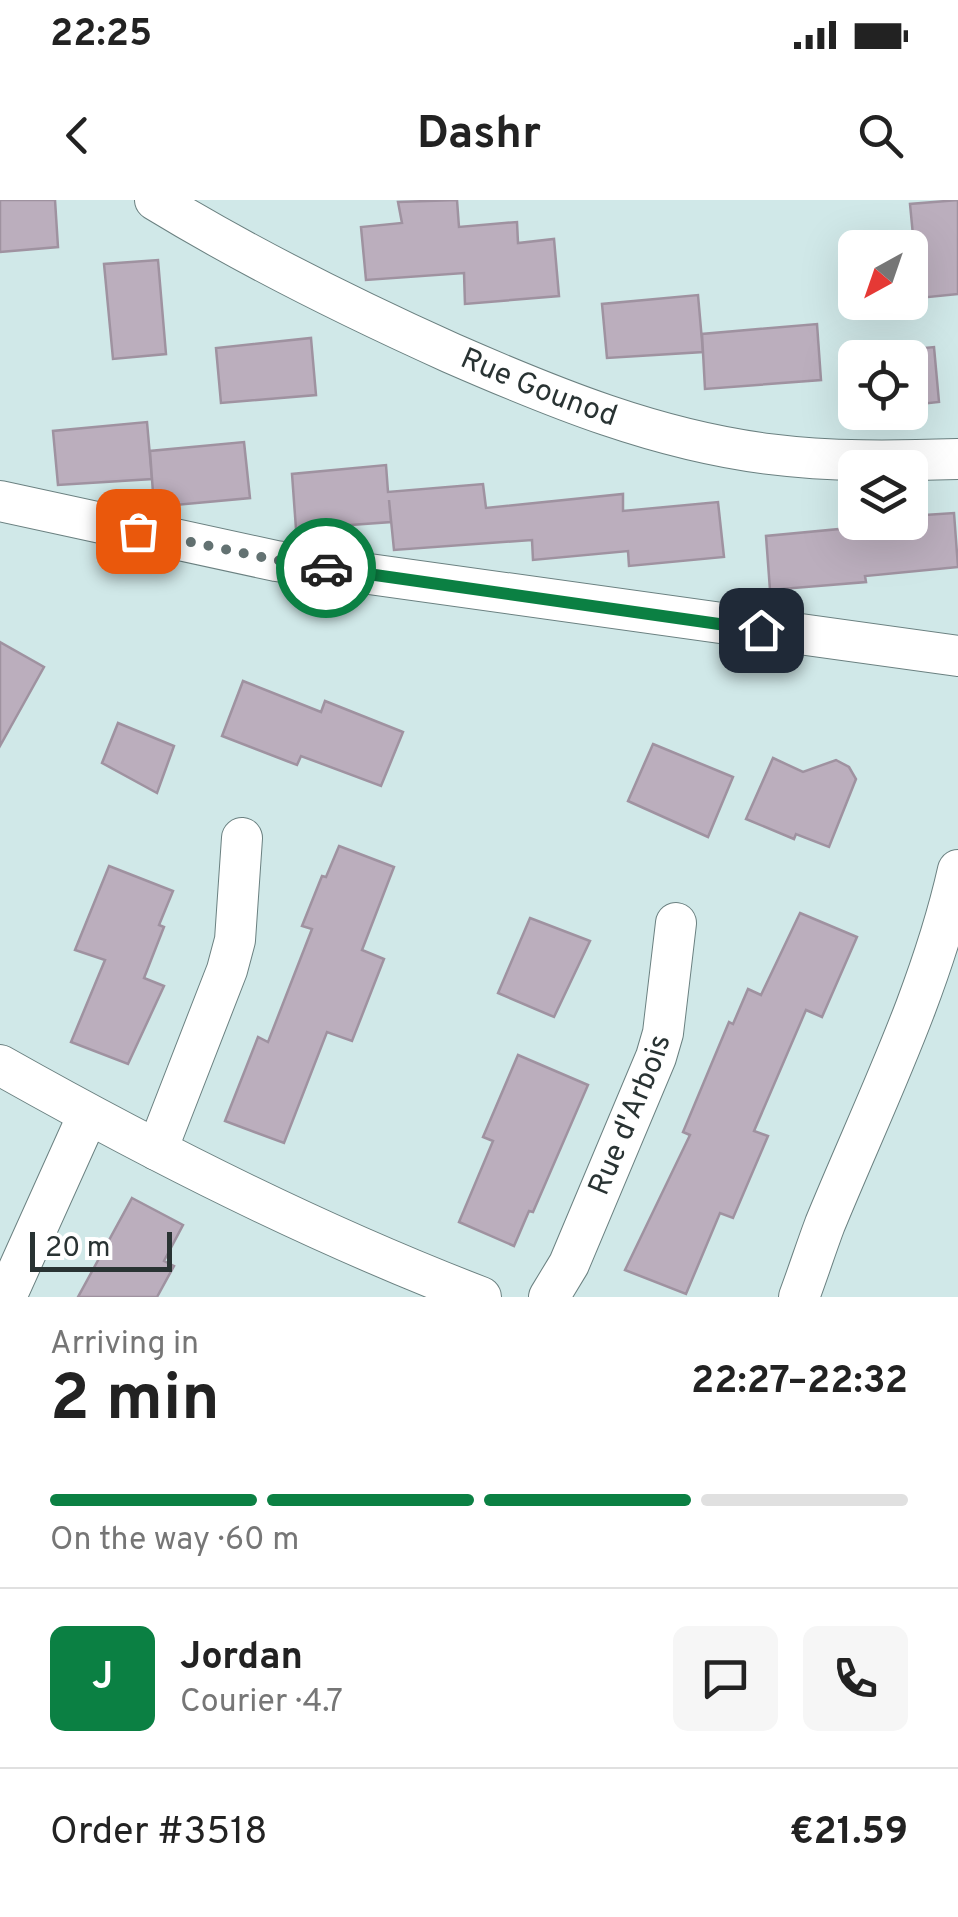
<!DOCTYPE html>
<meta charset="utf-8">
<style>
body{margin:0;font-family:Overpass,sans-serif;background:#f6f6f6;color:#222;height:100vh;display:flex;flex-direction:column;font-size:38px;white-space:nowrap}
*{box-sizing:border-box;margin:0}
p{font-size:32px;color:#767676}
.icon{flex:none;width:55px;height:55px;fill:none;stroke:currentColor;stroke-width:2;stroke-linecap:round;stroke-linejoin:round}
.map{position:relative;height:1097px;overflow:hidden}
.details{display:flex;flex-direction:column;background:#fff;flex:1}
.details>*{flex:none}
.needle{width:65px;rotate:220deg}
.tools{position:absolute;left:838px;top:30px;display:grid;gap:20px}
.tools a{display:grid;place-items:center;width:90px;height:90px;border-radius:15px;background:#fff;box-shadow:0 10px 40px #0002;font-size:50px}
.scale{position:absolute;left:30px;bottom:25px;width:142px;box-sizing:border-box;padding-left:10px;border:5px solid #293333;border-top:0;font-size:28px;line-height:35px;white-space:nowrap;color:#293333;-webkit-text-stroke:8px #fff;paint-order:stroke}
.pin{position:absolute;display:grid;place-items:center;width:85px;height:85px;color:#fff;margin:-42px;border-radius:20px;box-shadow:0 5px 15px #0006}
.courier{position:absolute;display:grid;place-items:center;width:100px;height:100px;margin:-50px;border:8px solid #0b8043;border-radius:50%;background:#fff;color:#222;box-shadow:0 2px 12px #0007}
.head em{font-style:normal;font-weight:700}
.head div{display:flex;flex-direction:column-reverse}
.head{display:flex;align-items:center;justify-content:space-between;height:170px;padding:0 50px}
h1{font-size:65px;font-weight:700;line-height:75px}
.bar{display:grid;grid-template-columns:repeat(4,1fr);gap:15px 10px;align-content:center;height:120px;padding:0 50px}
.bar i{height:12px;border-radius:8px;background:#e0e0e0}
.bar .active{background:#0b8043}
.bar p{grid-column:span 4}
.line{display:flex;align-items:center;gap:25px;padding:0 50px;border-top:2px solid #e0e0e0}
.line div{flex:1}
.round{display:grid;place-items:center;flex:none;width:105px;height:105px;border-radius:15px;background:#f6f6f6}
.status{display:flex;justify-content:space-between;align-items:center;height:70px;padding:0 50px;background:#fff;direction:ltr}
.status svg{height:28px;fill:currentColor}
header{display:flex;justify-content:space-between;align-items:center;height:130px;padding:0 50px;background:#fff;font-size:45px;font-weight:700}
.map>svg:first-child{display:block}
.building{fill:#bbaebd;stroke:#9f92a0;stroke-width:2.5}
.lines{fill:none;stroke-linecap:round;stroke-linejoin:round}
.street-casing{stroke:#6b8181;stroke-width:42}
.street{stroke:#fff;stroke-width:40}
.done{stroke:#637272;stroke-width:10;stroke-dasharray:0 18}
.route{stroke:#0b8043;stroke-width:12}
.labels{text-anchor:middle;dominant-baseline:central;stroke-width:9;stroke-linejoin:round;paint-order:stroke}
.street-label{font-size:30px;fill:#293333;stroke:#fff}
</style>
<div class="status"><b>22:25</b><svg viewBox="0 0 49 12"><path d="M0 12V9h3v3zM5 12V6h3v6zM10 12V3h3v9zM15 12V0h3v12zM26 1h20v11H26zM47 4h2v5h-2z"/></svg></div>
<header><svg class="icon" aria-label="back" viewBox="0 0 24 24"><path d="M15 5l-7 7 7 7"/></svg>Dashr<svg class="icon" aria-label="search" viewBox="0 0 24 24"><circle cx="10" cy="10" r="6"/><path d="M15 15l6 6"/></svg></header>
<div class="map">
<svg width="958" height="1097" viewBox="0 0 958 1097">
<rect width="100%" height="100%" fill="#d0e8e8"/>
<!-- building -->
<g class="building">
<polygon points="0,0 55,0 58,47 0,52"/>
<polygon points="457,0 459,27 517,22 518,43 554,39 559,96 465,104 464,73 366,80 361,27 402,23 398,2"/>
<polygon points="958,0 958,94 919,98 910,4"/>
<polygon points="158,60 166,154 113,159 104,64"/>
<polygon points="698,95 703,152 607,158 602,104"/>
<polygon points="817,124 821,180 705,189 702,134"/>
<polygon points="311,138 316,195 221,203 216,148"/>
<polygon points="934,147 939,202 910,205 910,158 855,158 855,209 846,210 841,156"/>
<polygon points="147,222 152,279 58,285 53,231"/>
<polygon points="244,242 250,298 154,307 150,251"/>
<polygon points="386,265 388,292 483,284 486,308 623,294 623,311 718,302 724,357 629,366 628,351 533,360 532,340 394,350 389,300 391,322 296,329 292,274"/>
<polygon points="954,313 958,367 865,376 866,382 770,390 766,336 860,327 860,322 910,322 910,316"/>
<polygon points="0,442 44,467 0,546"/>
<polygon points="243,481 321,512 325,501 403,532 381,586 301,556 297,565 222,536"/>
<polygon points="118,523 174,546 157,593 102,563"/>
<polygon points="653,544 733,577 708,637 628,601"/>
<polygon points="773,558 803,572 836,560 849,567 856,579 829,647 796,634 794,639 746,619"/>
<polygon points="339,646 394,667 362,750 384,759 352,841 327,832 284,943 225,921 258,837 268,842 312,729 302,726 322,676 326,677"/>
<polygon points="109,666 173,691 159,725 164,727 144,778 164,786 128,864 71,842 105,760 75,750"/>
<polygon points="800,713 857,737 822,817 806,810 754,931 768,936 733,1018 720,1013 686,1094 625,1070 690,935 683,932 729,822 733,824 748,789 761,795"/>
<polygon points="530,718 590,741 554,817 498,793"/>
<polygon points="518,855 588,885 533,1012 529,1011 514,1046 459,1022 493,941 483,937"/>
<polygon points="132,998 183,1025 164,1061 174,1066 157,1097 78,1097"/>
</g>
<g class="lines">
<!-- street casing -->
<g class="street-casing">
<g id="street">
<path id="s1" d="M155 0C250 58 349 107 451 153 554 198 657 240 769 254 832 262 894 261 958 259"/>
<polyline points="0,301 276,361 958,456"/>
<path d="M0 865C156 953 314 1033 481 1097"/>
<polyline points="157,950 227,770 235,740 242,638"/>
<polyline points="6,1097 88,915"/>
<path id="s2" d="M549 1097 569 1064 656 857 663 833 676 723"/>
<path d="M799 1097C808 1073 816 1048 825 1024 873 907 930 794 958 670"/>
</g>
</g>
<!-- street -->
<use href="#street" class="street"/>
</g>
<g class="lines">
<!-- done -->
<polyline class="done" points="138,331 276,360 326,368"/>
<!-- route -->
<polyline class="route" points="326,368 761,430"/>
</g>
<g class="labels">
<!-- street labels -->
<g class="street-label">
<text stroke="none"><textPath href="#s1" startOffset="428">Rue Gounod</textPath></text>
<text stroke="none"><textPath href="#s2" startOffset="200">Rue d'Arbois</textPath></text>
</g>
</g>
</svg>
<div class="tools">
<a><svg class="needle" viewBox="-14 -14 28 28"><path d="M0-13l5 13h-10z" fill="#e53935"/><path d="M0 13l5-13h-10z" fill="#767676"/></svg></a>
<a><svg class="icon" aria-label="locate" viewBox="0 0 24 24"><circle cx="12" cy="12" r="6"/><path d="M12 2v4M12 18v4M2 12h4M18 12h4"/></svg></a>
<a><svg class="icon" aria-label="layers" viewBox="0 0 24 24"><path d="M12 4l9 5-9 5-9-5zM3 14l9 5 9-5"/></svg></a>
</div>
<div class="scale">20 m</div>
<div class="pin" style="left:138px;top:331px;background:#ea580c"><svg class="icon" aria-label="bag" viewBox="0 0 24 24"><path d="M5 8h14l-1 12H6zM9 8a3 3 0 0 1 6 0"/></svg></div>
<div class="pin" style="left:761px;top:430px;background:#1f2937"><svg class="icon" aria-label="home" viewBox="0 0 24 24"><path d="M3 11l9-7 9 7M6 9v11h12V9"/></svg></div>
<div class="courier" style="left:326px;top:368px"><svg class="icon" aria-label="car" viewBox="0 0 24 24"><path d="M5 17H2v-5l4-1 3-4h7l3 4 3 1v5h-3M9 17h6M6 11h13"/><circle cx="7" cy="17" r="2"/><circle cx="17" cy="17" r="2"/></svg></div>
</div>
<section class="details">
<div class="head"><div><h1>2 min</h1><p>Arriving in</p></div><em>22:27–22:32</em></div>
<div class="bar"><i class="active"></i><i class="active"></i><i class="active"></i><i></i><p>On the way · 60 m</p></div>
<div class="line" style="height:180px"><b class="round" style="background:#0b8043;color:#fff">J</b><div><b>Jordan</b><p>Courier · 4.7</p></div><a class="round"><svg class="icon" aria-label="chat" viewBox="0 0 24 24"><path d="M4 5h16v11H9l-5 4z"/></svg></a><a class="round"><svg class="icon" aria-label="phone" viewBox="0 0 24 24"><path d="M5 4h4l2 5-3 2q2 4 5 5l2-3 5 2v4C11 20 4 13 5 4z"/></svg></a></div>
<div class="line" style="height:130px"><div>Order #3518</div><b>€21.59</b></div>
</section>
